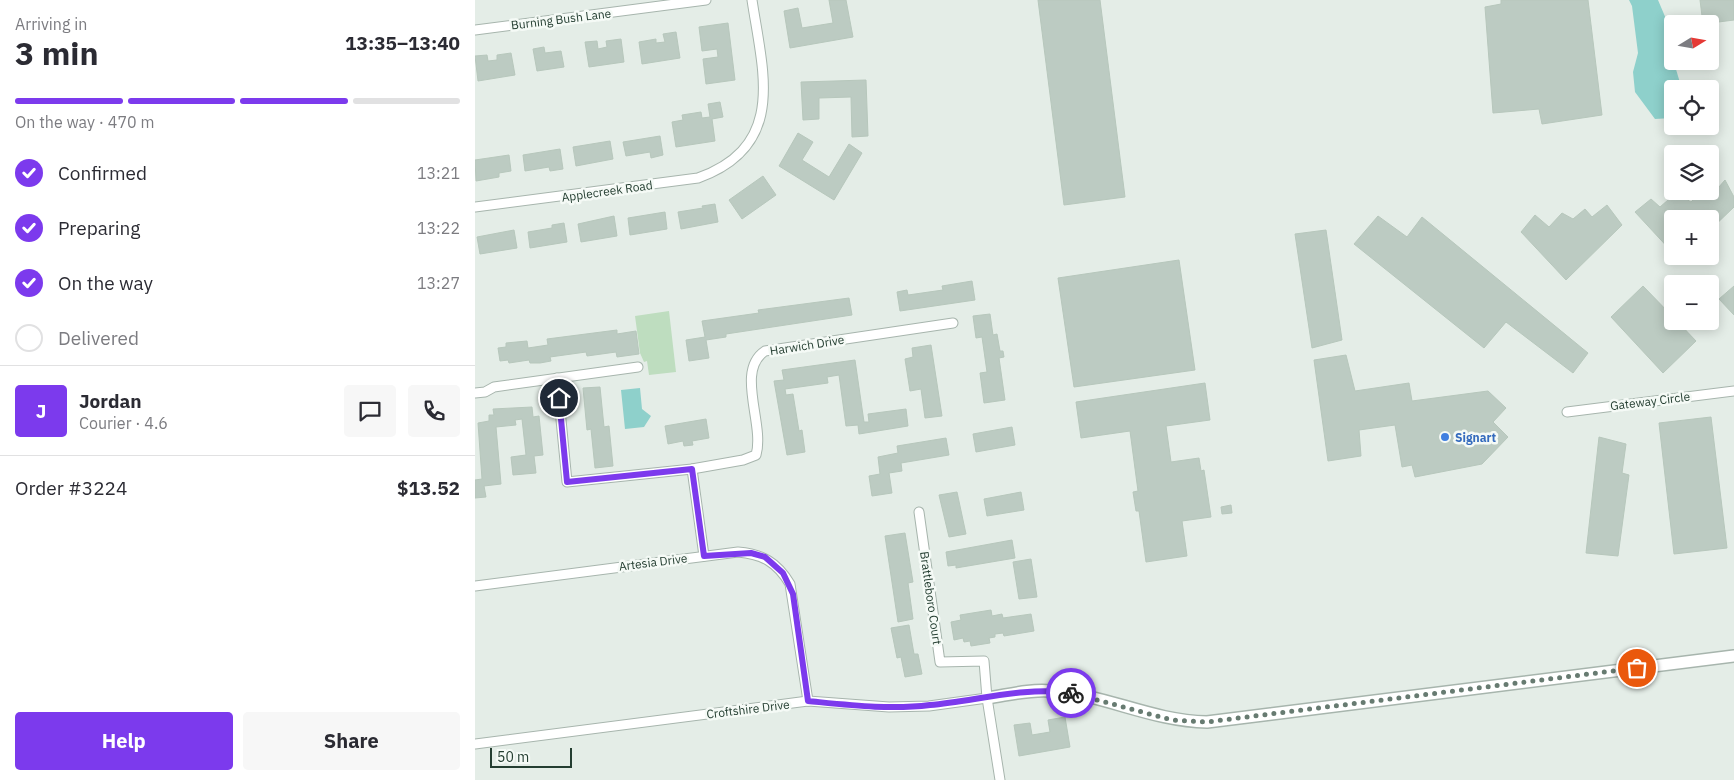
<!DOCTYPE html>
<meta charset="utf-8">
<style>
body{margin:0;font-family:"IBM Plex Sans",sans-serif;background:#f7f7f7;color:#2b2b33;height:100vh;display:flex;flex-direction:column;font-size:19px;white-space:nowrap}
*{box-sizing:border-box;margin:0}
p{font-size:16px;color:#7c7c81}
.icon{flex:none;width:28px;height:28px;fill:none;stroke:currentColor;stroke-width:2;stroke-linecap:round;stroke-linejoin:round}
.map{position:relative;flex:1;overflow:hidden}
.details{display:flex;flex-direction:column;background:#fff;width:475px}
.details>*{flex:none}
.needle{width:32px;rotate:79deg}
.controls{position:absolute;left:1189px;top:15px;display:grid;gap:10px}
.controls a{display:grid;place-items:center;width:55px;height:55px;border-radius:5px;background:#fff;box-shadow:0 2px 12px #0003;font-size:25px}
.scale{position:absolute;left:15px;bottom:12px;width:82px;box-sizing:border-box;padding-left:5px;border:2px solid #243e31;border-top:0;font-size:14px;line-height:18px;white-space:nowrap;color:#243e31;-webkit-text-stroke:4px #f5faf6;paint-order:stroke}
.pin{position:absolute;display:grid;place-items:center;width:42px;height:42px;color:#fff;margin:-21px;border:2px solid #fff;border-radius:50%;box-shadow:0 1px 5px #0007}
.courier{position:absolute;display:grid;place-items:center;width:50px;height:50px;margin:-25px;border:4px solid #7c3aed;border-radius:50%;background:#fff;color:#222;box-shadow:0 1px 6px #0007}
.overview em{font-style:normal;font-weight:700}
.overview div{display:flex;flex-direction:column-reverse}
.overview{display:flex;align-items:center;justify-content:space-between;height:85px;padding:0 15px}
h1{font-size:32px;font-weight:700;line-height:38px}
.bar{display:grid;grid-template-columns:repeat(4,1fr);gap:8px 5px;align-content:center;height:60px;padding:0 15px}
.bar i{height:6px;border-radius:4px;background:#e1e1e2}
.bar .active{background:#7c3aed}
.bar p{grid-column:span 4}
.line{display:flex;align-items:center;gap:12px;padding:0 15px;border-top:1px solid #e1e1e2}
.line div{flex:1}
.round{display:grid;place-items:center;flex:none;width:52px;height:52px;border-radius:5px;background:#f7f7f7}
ol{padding:0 15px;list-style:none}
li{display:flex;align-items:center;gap:15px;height:55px}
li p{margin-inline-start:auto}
li .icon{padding:5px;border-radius:50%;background:#7c3aed;color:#fff;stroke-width:4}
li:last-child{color:#7c7c81}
li i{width:28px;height:28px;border:2px solid #e1e1e2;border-radius:50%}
.cta{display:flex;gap:10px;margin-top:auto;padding:10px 15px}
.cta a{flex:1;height:58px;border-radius:5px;background:#7c3aed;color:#fff;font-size:20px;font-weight:700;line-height:58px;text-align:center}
.cta a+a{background:#f7f7f7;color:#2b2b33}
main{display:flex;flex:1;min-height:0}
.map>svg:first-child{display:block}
.green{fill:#beddbf}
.water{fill:#8ed0cb}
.building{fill:#bccbc2;stroke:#b7c7bc}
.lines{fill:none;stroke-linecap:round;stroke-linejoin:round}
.minor-casing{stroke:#a7b5ad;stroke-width:11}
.tertiary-casing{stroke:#a7b5ad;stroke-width:14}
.minor{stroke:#fff;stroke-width:9}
.tertiary{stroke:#fff;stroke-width:11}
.done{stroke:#677b71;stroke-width:5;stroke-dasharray:0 9}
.route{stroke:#7c3aed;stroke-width:6}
.shop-dot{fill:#3f7fe0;stroke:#f5faf6;stroke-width:2}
.labels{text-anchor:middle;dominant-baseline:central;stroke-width:5;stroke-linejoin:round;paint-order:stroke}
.street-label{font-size:12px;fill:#243e31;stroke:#f5faf6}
.shop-label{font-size:12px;font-weight:bold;fill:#366cbe;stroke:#f5faf6;text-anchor:start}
</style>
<main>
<section class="details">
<div class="overview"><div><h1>3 min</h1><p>Arriving in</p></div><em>13:35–13:40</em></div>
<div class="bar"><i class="active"></i><i class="active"></i><i class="active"></i><i></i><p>On the way · 470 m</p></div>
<ol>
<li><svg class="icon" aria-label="check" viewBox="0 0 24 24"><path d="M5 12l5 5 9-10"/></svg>Confirmed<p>13:21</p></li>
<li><svg class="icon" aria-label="check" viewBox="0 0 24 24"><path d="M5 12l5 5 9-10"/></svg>Preparing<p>13:22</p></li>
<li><svg class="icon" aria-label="check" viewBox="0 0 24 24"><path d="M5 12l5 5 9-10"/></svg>On the way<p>13:27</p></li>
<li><i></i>Delivered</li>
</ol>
<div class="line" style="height:90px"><b class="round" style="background:#7c3aed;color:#fff">J</b><div><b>Jordan</b><p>Courier · 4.6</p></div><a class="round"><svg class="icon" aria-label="chat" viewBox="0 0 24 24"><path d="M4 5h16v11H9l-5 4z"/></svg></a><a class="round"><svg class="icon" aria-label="phone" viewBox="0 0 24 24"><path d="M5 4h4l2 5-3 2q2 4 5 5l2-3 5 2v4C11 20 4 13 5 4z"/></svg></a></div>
<div class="line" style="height:65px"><div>Order #3224</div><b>$13.52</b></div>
<div class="cta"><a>Help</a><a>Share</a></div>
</section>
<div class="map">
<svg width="1259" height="780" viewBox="0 0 1259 780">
<rect width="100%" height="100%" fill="#e4ede7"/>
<!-- green -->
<polygon class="green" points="194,311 201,372 174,375 172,361 169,362 165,353 160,316"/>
<!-- water -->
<g class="water">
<polygon points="1154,0 1183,0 1197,33 1197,56 1206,86 1210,89 1198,89 1197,118 1180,119 1160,92 1158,72 1163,53 1157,6"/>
<polygon points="165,388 167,409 176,416 169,427 150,429 146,390"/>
</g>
<!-- building -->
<g class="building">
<polygon points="354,0 371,0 378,37 315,48 309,11 323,8 327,28 358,23"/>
<polygon points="563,0 625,0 650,197 589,205"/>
<polygon points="1026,0 1113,0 1127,115 1067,124 1064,109 1018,113 1010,7 1026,4"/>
<polygon points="1225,0 1259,0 1259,20 1228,24"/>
<polygon points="253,23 260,80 231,84 228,59 243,57 242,49 227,51 224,27"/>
<polygon points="201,32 205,58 167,64 164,42 181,39 181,43 190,42 188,34"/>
<polygon points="146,39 149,62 114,67 110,42 122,41 123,49 132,47 131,41"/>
<polygon points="69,47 70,53 86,51 89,67 62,71 58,49"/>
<polygon points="36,53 40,75 3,81 0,56 12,55 13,61 22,60 22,55"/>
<polygon points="391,80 393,136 377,137 376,97 344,98 344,119 328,120 326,82"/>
<polygon points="245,102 248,117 237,119 240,141 201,147 197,122 208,120 207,115 226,112 227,118 235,117 233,104"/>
<polygon points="323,133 338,142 327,160 354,177 374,144 387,153 359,200 304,166"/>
<polygon points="185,136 188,155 176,158 175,152 151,156 148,142"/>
<polygon points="135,141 138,159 101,166 98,147"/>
<polygon points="85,149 88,169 75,171 74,167 50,171 48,155"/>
<polygon points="34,155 36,171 24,173 24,177 1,181 0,160"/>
<polygon points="288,176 301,195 267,219 254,200"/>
<polygon points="1250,180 1259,197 1259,207 1235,230 1235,219 1198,219 1198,253 1160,212 1176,199 1185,207 1201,193 1216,202 1227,191 1237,195"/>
<polygon points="240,204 243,222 206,229 203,212 228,208 227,206"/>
<polygon points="1132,205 1147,225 1091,280 1046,232 1060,215 1074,227 1087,213 1098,219 1110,209 1117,217"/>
<polygon points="190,212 192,229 155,235 153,218"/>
<polygon points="139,216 142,236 106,242 103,224"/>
<polygon points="903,216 932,237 947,217 1113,353 1098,373 1031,322 1009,348 879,244"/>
<polygon points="89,223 92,242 55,248 53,232 77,228 77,225"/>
<polygon points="39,230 42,248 5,254 2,237"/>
<polygon points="851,230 867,340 837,348 820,234"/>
<polygon points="704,260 720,370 599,387 583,278"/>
<polygon points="497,281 500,300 425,311 422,292 432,290 433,295 468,290 467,286"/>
<polygon points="1168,286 1198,317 1198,321 1202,321 1221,341 1188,373 1136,317"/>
<polygon points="1259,286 1259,315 1244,299"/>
<polygon points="374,298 377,315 251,334 251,337 231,340 234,358 214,361 211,340 230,337 227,321 284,313 283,310"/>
<polygon points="515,314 518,335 522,334 525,351 528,351 529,357 524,358 530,400 509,403 505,373 512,372 507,337 501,338 498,316"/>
<polygon points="142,330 142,334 161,331 164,354 142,357 141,352 112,356 111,352 75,357 76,361 65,363 55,363 54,360 34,363 33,360 25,361 23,348 31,347 31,343 52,341 53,348 73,345 72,339"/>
<polygon points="456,345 467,416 450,418 446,389 435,391 430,359 438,357 437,348"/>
<polygon points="871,355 880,391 934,383 937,401 1013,391 1031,408 1018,422 1033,437 1007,464 940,477 937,465 927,467 920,425 884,430 886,456 853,461 839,360"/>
<polygon points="380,360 389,422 394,422 393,414 431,409 433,426 384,434 383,425 371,426 364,375 352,377 353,383 310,389 311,395 318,394 324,431 327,430 330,452 312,455 299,381 309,380 307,370"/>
<polygon points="730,383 735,420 691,426 696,462 724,458 726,471 729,470 736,517 707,521 712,556 671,562 664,511 661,511 658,492 663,491 655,431 606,438 601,402"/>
<polygon points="125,387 129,427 134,426 138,466 120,468 116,429 112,430 108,388"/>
<polygon points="57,407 58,417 64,416 68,455 59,456 61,473 38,475 36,457 51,455 47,419 40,420 41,425 21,427 26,484 9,486 11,497 0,498 0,480 7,479 3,423 14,421 14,415 19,415 18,409"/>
<polygon points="1236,417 1252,548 1199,554 1184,423"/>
<polygon points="231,419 234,438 217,441 218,445 209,446 208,441 193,444 190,426"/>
<polygon points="537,427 540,445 501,452 498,434"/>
<polygon points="1124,437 1151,444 1147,473 1154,475 1143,556 1111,553"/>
<polygon points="471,438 474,455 426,463 427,471 414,473 417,493 397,496 394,476 405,474 403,457 423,453 422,446"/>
<polygon points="482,492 491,534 474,537 464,495"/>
<polygon points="546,492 549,510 512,516 509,499"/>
<polygon points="756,505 757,513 747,514 746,507"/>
<polygon points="430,533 438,582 433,583 438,619 423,622 410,536"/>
<polygon points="537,540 540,558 481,568 481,565 473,566 471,552"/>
<polygon points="556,559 562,597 544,599 538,562"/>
<polygon points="516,610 517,616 527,614 528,618 556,614 559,631 529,636 528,633 520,634 520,637 514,638 515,643 496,646 495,641 489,642 488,638 479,640 476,622 486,620 485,615"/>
<polygon points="434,625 439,654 443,654 447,674 430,677 426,657 422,658 416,628"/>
<polygon points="590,717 595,747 544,756 539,725 555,723 557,735 575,732 573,720"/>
</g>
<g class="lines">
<!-- minor casing -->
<g class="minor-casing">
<g id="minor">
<polyline points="0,30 231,0"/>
<path d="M0 207 223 178C312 146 288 73 277 0"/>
<path d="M82 378 92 482 217 469 268 460 281 455C290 424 260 371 290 351L478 323"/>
<polyline points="0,393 10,392 19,387 163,367"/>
<polyline points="1092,412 1259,391"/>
<polyline points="217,469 229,556"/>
<polyline points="444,512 465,662 509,661 512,698 525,780"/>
<path d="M0 586 263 552C287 554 302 562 315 584L333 701"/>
<polyline points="0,744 333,701 414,707 454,706 512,698"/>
</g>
</g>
<!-- tertiary casing -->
<g class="tertiary-casing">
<path id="tertiary" d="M512 698C533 695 554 689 576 691 629 694 676 721 732 722L1259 656"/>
</g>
<!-- minor -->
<use href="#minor" class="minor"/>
<!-- tertiary -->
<use href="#tertiary" class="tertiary"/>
</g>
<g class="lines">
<!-- done -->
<polyline class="done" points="596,693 697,720 732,722 1162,668"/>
<!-- route -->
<path class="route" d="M84 398 92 482 217 469 229 556 276 553 290 557 308 573 318 594 333 701C374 705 415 710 455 705 501 701 550 686 596 693"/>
</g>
<!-- markers -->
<circle class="shop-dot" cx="970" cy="437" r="5"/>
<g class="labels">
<!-- street labels -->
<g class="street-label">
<text transform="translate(86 19) rotate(-7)">Burning Bush Lane</text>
<text transform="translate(132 191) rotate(-8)">Applecreek Road</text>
<text transform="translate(332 345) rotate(-9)">Harwich Drive</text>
<text transform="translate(1175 401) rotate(-7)">Gateway Circle</text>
<text transform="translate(178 562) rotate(-7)">Artesia Drive</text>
<text transform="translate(456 598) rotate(82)">Brattleboro Court</text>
<text transform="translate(273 709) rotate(-7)">Croftshire Drive</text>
</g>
<!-- shop labels -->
<g class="shop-label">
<text x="980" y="437">Signart</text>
</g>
</g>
</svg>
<div class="controls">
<a><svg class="needle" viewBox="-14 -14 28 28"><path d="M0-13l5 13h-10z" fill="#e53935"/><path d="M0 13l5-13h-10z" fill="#7c7c81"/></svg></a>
<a><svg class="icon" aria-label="locate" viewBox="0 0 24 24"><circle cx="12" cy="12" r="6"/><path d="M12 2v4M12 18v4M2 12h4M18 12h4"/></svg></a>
<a><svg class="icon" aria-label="layers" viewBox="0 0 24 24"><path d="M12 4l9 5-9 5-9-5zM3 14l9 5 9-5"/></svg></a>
<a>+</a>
<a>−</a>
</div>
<div class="scale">50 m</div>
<div class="pin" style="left:1162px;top:668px;background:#ea580c"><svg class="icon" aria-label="bag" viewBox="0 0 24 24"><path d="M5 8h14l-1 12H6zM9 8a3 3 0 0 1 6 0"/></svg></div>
<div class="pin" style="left:84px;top:398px;background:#1f2937"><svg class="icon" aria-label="home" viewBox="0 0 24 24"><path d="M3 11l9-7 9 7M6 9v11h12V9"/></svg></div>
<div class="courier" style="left:596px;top:693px"><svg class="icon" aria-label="bike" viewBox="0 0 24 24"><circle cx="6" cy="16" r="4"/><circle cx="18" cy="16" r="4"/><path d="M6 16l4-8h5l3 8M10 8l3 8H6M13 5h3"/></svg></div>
</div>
</main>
